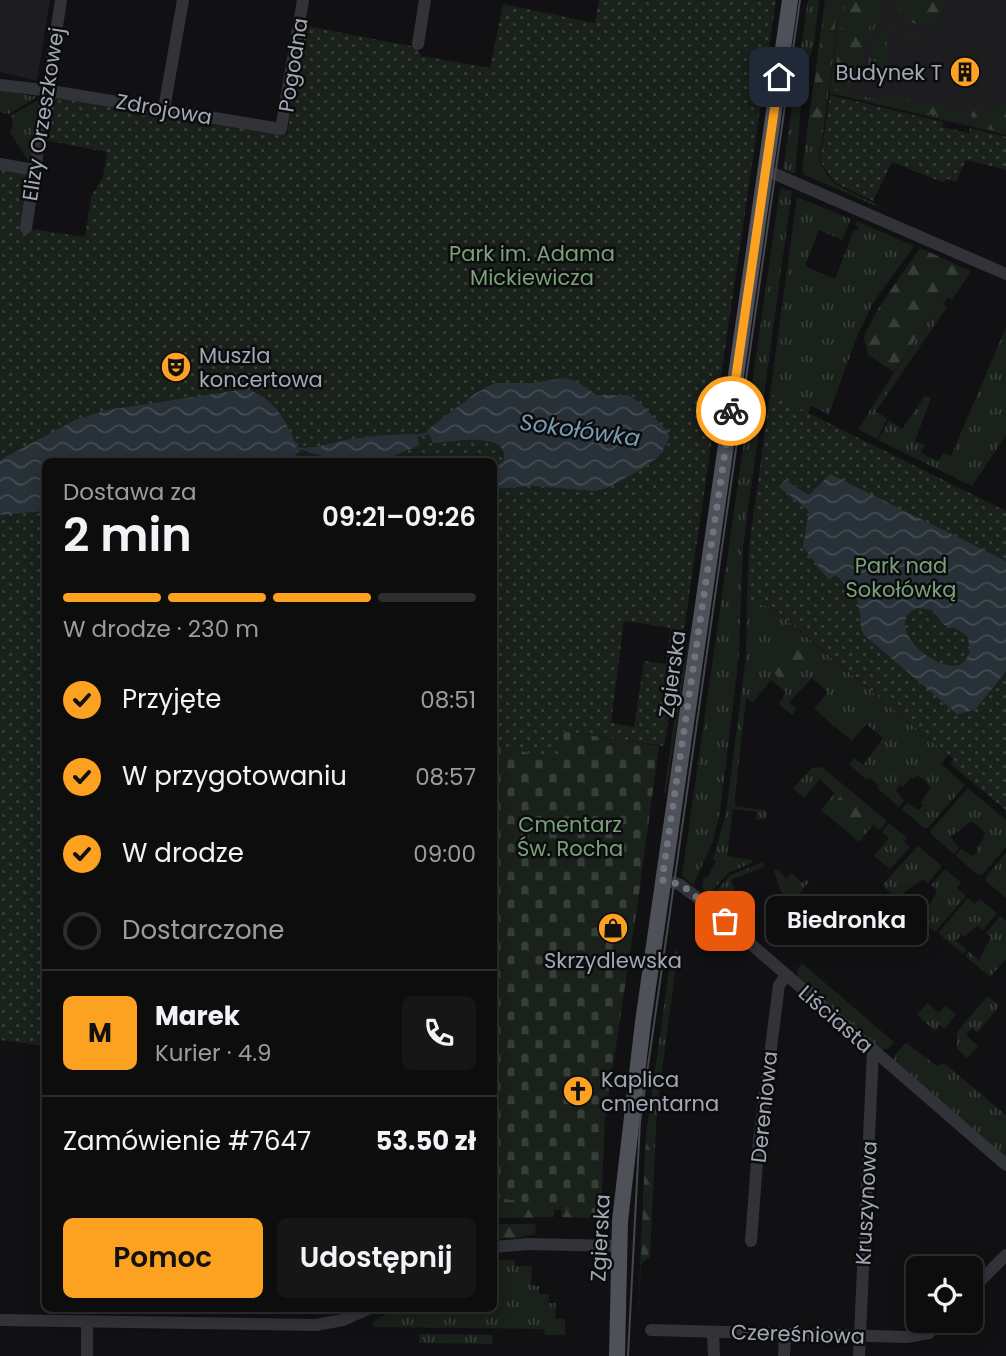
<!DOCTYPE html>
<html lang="pl">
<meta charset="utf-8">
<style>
body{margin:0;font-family:Poppins,sans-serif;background:#161617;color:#f1f3f6;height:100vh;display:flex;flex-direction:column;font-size:26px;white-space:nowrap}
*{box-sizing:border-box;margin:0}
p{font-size:23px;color:#9a9c9e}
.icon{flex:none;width:38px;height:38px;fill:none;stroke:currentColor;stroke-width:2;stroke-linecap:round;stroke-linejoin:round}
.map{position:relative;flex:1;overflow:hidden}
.sheet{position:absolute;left:42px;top:458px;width:455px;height:854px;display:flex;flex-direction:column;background:#0d0d0e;border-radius:10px;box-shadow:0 4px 18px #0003,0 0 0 2px #2d2d2e}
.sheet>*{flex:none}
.tools{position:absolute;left:906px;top:1256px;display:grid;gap:14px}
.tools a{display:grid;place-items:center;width:77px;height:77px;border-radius:10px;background:#0d0d0e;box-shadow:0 4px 18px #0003,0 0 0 2px #2d2d2e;font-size:35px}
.pin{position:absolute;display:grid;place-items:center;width:60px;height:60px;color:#fff;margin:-30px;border-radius:14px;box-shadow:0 4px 10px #0006}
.courier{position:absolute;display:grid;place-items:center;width:70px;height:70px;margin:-35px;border:5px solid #fca120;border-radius:50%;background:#fff;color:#222;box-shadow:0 2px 9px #0007}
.bubble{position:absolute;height:49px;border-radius:10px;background:#0d0d0e;box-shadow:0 4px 18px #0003,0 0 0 2px #2d2d2e;font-size:23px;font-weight:600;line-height:49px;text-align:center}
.overview em{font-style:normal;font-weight:600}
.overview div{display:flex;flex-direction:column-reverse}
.overview{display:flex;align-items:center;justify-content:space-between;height:119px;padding:0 21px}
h1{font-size:46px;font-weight:600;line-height:52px}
.bar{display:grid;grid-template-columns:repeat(4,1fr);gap:10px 7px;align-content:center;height:84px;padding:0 21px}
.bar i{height:9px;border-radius:5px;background:#2d2d2e}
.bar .active{background:#fca120}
.bar p{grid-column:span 4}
.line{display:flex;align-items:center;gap:18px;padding:0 21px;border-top:2px solid #2d2d2e}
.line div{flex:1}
.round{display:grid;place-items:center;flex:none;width:74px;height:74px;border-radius:10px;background:#161617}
ol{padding:0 21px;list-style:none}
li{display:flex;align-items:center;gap:21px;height:77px}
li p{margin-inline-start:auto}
li .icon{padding:7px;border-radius:50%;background:#fca120;color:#111;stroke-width:4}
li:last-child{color:#9a9c9e}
li i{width:38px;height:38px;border:4px solid #2d2d2e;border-radius:50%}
.cta{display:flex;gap:14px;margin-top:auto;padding:14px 21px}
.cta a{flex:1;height:80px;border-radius:10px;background:#fca120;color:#111;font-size:28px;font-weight:600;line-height:80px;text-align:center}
.cta a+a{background:#161617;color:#f1f3f6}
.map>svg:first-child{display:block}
.built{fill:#1d1d20}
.grass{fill:url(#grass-tufts)}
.forest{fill:url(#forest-firs)}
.cemetery{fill:url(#cemetery-stones)}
.park{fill:url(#park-dots);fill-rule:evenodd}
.water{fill:url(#water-waves);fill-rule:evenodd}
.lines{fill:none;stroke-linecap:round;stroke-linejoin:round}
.stream{stroke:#273137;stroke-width:2.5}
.minor{stroke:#323338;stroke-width:12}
.major{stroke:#4e5157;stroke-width:16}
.tram{stroke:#45474d;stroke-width:2}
.done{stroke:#6f747c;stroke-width:7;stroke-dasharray:0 12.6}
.route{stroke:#fca120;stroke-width:9}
.labels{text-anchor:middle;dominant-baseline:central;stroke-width:5;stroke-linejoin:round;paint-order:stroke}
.street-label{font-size:21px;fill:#a2a9b4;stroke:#0c0c0e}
.poi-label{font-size:21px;fill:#a2a9b4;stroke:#0c0c0e;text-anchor:start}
.park-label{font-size:21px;fill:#78a177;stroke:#0c0c0e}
.water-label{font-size:23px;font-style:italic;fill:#769bb2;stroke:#0c0c0e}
</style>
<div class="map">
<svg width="1006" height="1356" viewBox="0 0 1006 1356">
<defs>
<pattern id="grass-tufts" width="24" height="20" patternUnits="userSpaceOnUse" patternTransform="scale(1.75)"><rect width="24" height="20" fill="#19211a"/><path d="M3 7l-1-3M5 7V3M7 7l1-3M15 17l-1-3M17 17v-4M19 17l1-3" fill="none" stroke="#373e39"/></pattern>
<pattern id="forest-firs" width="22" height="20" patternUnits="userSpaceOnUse" patternTransform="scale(1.75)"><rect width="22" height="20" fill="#19211a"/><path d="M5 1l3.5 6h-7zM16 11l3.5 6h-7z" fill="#373e39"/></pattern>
<pattern id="cemetery-stones" width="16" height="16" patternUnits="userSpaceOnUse" patternTransform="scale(1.75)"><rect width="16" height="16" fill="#19211a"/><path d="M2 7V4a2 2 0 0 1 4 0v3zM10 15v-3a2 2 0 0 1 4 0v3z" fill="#373e39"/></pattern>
<pattern id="park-dots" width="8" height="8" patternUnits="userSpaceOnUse" patternTransform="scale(1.75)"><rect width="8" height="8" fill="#19211a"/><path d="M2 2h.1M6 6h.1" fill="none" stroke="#373e39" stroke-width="1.8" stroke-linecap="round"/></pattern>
<pattern id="water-waves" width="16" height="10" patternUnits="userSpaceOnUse" patternTransform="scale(1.75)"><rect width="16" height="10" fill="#273137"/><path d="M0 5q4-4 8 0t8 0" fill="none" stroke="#434c52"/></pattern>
</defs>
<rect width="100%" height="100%" fill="#111113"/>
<!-- built -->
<g class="built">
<polygon points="0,0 50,0 37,81 0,72"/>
<polygon points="841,0 1006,0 1006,135 829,93"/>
</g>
<!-- grass -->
<g class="grass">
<polygon points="808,0 819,0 814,42 803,84 795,174 783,169"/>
<polygon points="825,0 841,0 819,162 833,183 895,214 805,175 802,169"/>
<polygon points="842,0 882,0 885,9 870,36 848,93 883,101 890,95 968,113 966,124 831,92"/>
<polygon points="887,26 922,35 921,40 889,33 884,56 891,58 888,76 875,73 876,68 866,67 879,33"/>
<polygon points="0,90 37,97 9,114 0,112"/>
<polygon points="38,100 40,104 31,157 28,161 10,132 13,124 11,116"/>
<polygon points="780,188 792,191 743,546 739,655 720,813 712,844 693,885 682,876"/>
<polygon points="797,197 851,219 842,240 819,230 805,266 835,279 854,230 858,230 859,227 856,225 857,221 914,246 873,303 858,334 829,414 811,406 808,414 770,394"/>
<polygon points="962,267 970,270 969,274 952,300 948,297 943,304 947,307 876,411 887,419 877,439 858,429"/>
<polygon points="1006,327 1006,435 972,486 878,440 889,420 902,429 925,396 931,398 915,441 925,445 921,453 938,461 944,453 951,456"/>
<polygon points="747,600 772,608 948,755 941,764 965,785 928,828 924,828 902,809 907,803 918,810 923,805 921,802 931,787 918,775 913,779 911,778 903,787 900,785 896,790 904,801 899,807 877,788 879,786 870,778 867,780 849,764 854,758 863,765 883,738 866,724 852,741 814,709 828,692 812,678 789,702 797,709 792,715 779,704 786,692 771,680 753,702 746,698 735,797 735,806 764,810 767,813 766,819 756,820 757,812 733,809 727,856 752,860 752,863 728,873 710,894 702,888 704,877 707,878 716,861 713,859 726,813 746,656"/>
<polygon points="691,631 666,793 664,793 679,688"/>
<polygon points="822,767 887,821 880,830 873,825 859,842 821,810 835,793 820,779 804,798 793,788 812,768"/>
<polygon points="968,788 1006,820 1006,847 983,874 978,875 956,856 961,849 973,856 978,851 976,848 984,839 982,837 986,833 972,821 950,837 959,848 954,854 931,834 931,830"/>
<polygon points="889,823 907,838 904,842 910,847 890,869 874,856 889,838 882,832"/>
<polygon points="918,846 942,866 928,883 923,879 903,893 913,902 908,908 882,885"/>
<polygon points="1006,853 1006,898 986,881 986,877"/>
<polygon points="764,862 764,867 731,880 747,923 739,916 737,918 712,896 730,875"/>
<polygon points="945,869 961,882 957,888 966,896 935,932 910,910 915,904 926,913 937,890 931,885"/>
<path d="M774 870H779L786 879 791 873 802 883 806 880 809 882 796 897 812 910 805 919C786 903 780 894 774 870Z"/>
<polygon points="968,898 975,904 980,899 997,913 983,930 977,926 964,937 961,935 956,941 967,950 963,954 938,933"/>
<polygon points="1000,916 1006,921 1006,959 990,977 965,956 969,952 979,960 991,937 986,933"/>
<polygon points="676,950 678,951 657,1108 650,1257 641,1264 637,1336 646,1135 669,970 673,970"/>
<polygon points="802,963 894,1042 888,1049 880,1050 798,977 797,970"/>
<polygon points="989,997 999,1006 977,1033 972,1028 966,1035 978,1046 967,1058 957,1049 957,1032 986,998"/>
<polygon points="927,1003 939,1013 945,1006 956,1015 944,1029 940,1025 935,1031 917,1015"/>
<polygon points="906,1043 937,1066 944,1063 1006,1115 1006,1158 894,1061 895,1055"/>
<polygon points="515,1259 515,1266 532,1266 531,1285 539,1286 539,1294 549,1294 548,1303 556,1303 555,1319 565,1319 565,1335 545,1335 544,1329 373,1327 372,1322 396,1309 494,1309 494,1261"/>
<polygon points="419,1334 493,1335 492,1344 419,1343"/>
</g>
<!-- forest -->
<g class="forest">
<polygon points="827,0 838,0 823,118 815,125 811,121 810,114"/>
<polygon points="845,0 879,0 882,8 874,16 846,88 842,92 833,90"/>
<polygon points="894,0 942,0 936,28 904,21"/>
<polygon points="891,97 965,115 966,118 964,121 864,99 880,101"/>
<polygon points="1006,102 1006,133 974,126 971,114 976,108 983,106 992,111"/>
<polygon points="920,248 962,267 894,372 868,355 864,336 879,307"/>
<polygon points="793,641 807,656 803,666 786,685 773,672 770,661 785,646"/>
<polygon points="844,792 872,818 858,835 829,810"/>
<polygon points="650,1123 652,1123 650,1155 654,1167 649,1187 651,1225 648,1256 641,1264 645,1151"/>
<polygon points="494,1197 604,1214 604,1219 561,1217 561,1210 554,1210 554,1217 494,1218"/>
<polygon points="494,1224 536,1224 535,1234 517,1238 494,1239"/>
</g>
<!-- cemetery -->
<polygon class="cemetery" points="562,731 659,746 638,901 605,1118 601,1214 494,1197 494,744 556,760"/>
<!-- park -->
<g class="park">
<path d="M599 0H776L686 617 664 746 562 731 557 760 494 744V462H46L45 1046 0 1040V167L26 174 29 180 24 228 85 237 91 197 103 177 107 152 44 140 52 96 287 134 306 26 415 47 422 56 490 68 503 4 595 23ZM624 621 671 628 666 664 644 661 634 727 611 723Z"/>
<polygon points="830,95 943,122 942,127 969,133 970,128 1006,137 1006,170 966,160 956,182 949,179 942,182 892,162 873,201 834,182 820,161"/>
<polygon points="770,394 1006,511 1006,810 950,764 953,759 773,608 747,600 749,547"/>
</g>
<!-- water -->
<g class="water">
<path d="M564 378 576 381 597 395H628L639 402 667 431 670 437 660 455 644 468 607 488 595 491 532 486 494 489V469L504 460C509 430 451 442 433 443L427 430 476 393 495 383H533Z"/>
<path d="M246 389C272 397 285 418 295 442L298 443 297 453 290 462H46L45 511 0 515V460L75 420 107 410Z"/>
<path d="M416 434 420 445 379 462H328L320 455 307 452 308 447C320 448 332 442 345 440 369 436 392 434 416 434Z"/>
<path d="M830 474 1006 561V671L975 710 957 714 864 635C857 623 863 609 855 596 851 589 842 582 836 575L828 579 803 547 809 511 779 487 785 480 809 495ZM917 608 932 610 944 625 957 629 968 637 970 652C967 657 965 662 959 665 937 673 880 626 917 608Z"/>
</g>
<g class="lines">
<!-- stream -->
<g class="stream">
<polyline points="417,436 431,433"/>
<polyline points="296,448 310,450"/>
</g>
<!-- minor -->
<g class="minor">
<polyline points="418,44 425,0"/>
<polyline points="0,85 51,91 281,129 303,0"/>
<polyline points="164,109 183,0"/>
<polyline points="0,164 34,170"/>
<polyline points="765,172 775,174 1006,274"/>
<polyline points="26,228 61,0"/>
<polyline points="662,880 679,884 699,899 1006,1165"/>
<polyline points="751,1241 758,1149 779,985 786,976"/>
<polyline points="494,1247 528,1244 619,1246"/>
<polyline points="971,1290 1006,1255"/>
<polyline points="0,1320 316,1325 343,1320 368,1309"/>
<polyline points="651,1330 907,1337 929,1333 940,1321"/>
<polyline points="713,1332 714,1356"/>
<polyline points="87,1356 87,1321"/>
<polyline points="784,1356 785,1335"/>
<polyline points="859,1356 873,1050"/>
</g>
<!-- major -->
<polyline class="major" points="617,1356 620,1221 643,1022 790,0"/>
<!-- tram -->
<polyline class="tram" points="628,1356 640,1122 800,0"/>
</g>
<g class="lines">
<!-- done -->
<polyline class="done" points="725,921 682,885 662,880 731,411"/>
<!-- route -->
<polyline class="route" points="731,411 779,77"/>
</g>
<!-- icons -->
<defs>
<g id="building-disc" transform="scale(1.575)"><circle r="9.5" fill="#fca120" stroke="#0c0c0e"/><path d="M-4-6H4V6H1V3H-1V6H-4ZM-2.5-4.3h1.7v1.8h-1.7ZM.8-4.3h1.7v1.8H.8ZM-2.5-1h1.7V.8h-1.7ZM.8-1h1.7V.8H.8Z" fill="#111"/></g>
<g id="theatre-disc" transform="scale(1.575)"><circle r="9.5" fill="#fca120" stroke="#0c0c0e"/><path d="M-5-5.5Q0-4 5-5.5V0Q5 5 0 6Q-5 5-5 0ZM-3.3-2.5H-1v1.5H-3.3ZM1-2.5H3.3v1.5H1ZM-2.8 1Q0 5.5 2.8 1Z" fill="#111"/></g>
<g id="shop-disc" transform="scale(1.575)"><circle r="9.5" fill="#fca120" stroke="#0c0c0e"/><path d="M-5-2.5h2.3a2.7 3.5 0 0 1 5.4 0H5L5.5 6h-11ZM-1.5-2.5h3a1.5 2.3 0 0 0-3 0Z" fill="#111"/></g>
<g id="church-disc" transform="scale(1.575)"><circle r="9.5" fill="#fca120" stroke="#0c0c0e"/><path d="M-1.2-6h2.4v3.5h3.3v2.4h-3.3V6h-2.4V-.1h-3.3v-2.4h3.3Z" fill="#111"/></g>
</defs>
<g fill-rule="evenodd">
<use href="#building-disc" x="965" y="72"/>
<use href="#theatre-disc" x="176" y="367"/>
<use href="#shop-disc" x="613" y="928"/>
<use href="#church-disc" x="578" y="1091"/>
</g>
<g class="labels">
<!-- street labels -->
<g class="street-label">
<text transform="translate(293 65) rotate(-81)">Pogodna</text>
<text transform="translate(164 109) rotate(10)">Zdrojowa</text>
<text transform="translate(43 114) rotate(-81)">Elizy Orzeszkowej</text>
<text transform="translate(672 674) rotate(-82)">Zgierska</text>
<text transform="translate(836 1019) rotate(41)">Liściasta</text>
<text transform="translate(764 1107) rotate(-84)">Dereniowa</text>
<text transform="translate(866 1203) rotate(-87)">Kruszynowa</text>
<text transform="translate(600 1238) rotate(-87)">Zgierska</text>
<text transform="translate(798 1334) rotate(2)">Czereśniowa</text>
</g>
<!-- poi labels -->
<g class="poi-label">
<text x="942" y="72" text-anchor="end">Budynek T</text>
<text x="199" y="355">Muszla<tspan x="199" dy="24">koncertowa</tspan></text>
<text x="613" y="960" text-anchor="middle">Skrzydlewska</text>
<text x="601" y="1079">Kaplica<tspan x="601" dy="24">cmentarna</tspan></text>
</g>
<!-- park labels -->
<g class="park-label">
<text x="532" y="253">Park im. Adama<tspan x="532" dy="24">Mickiewicza</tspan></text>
<text x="901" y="565">Park nad<tspan x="901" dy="24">Sokołówką</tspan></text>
<text x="570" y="824">Cmentarz<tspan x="570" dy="24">Św. Rocha</tspan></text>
</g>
<!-- water labels -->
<g class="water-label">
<text transform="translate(580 430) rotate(8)">Sokołówka</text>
</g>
</g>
</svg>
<div class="tools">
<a><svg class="icon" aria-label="locate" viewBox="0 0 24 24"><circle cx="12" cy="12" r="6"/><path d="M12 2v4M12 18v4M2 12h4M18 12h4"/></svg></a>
</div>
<div class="pin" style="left:725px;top:921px;background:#ea580c"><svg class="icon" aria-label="bag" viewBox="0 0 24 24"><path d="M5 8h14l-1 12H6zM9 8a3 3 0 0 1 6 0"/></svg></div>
<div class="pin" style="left:779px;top:77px;background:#1f2937"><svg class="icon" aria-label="home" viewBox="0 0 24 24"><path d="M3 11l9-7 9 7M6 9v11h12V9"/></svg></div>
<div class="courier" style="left:731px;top:411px"><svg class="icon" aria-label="bike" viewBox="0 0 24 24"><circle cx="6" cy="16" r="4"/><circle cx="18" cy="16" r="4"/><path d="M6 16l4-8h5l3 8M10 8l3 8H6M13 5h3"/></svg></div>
<div class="bubble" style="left:766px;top:896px;width:161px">Biedronka</div>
<section class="sheet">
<div class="overview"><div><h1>2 min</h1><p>Dostawa za</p></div><em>09:21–09:26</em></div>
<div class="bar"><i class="active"></i><i class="active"></i><i class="active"></i><i></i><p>W drodze · 230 m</p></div>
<ol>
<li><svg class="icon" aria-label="check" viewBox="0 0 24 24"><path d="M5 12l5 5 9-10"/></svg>Przyjęte<p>08:51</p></li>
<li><svg class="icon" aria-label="check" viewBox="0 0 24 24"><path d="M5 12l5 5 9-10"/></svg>W przygotowaniu<p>08:57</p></li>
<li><svg class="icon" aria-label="check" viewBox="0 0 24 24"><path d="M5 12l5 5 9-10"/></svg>W drodze<p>09:00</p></li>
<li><i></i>Dostarczone</li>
</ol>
<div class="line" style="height:126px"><b class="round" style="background:#fca120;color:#111">M</b><div><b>Marek</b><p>Kurier · 4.9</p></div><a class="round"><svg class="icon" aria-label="phone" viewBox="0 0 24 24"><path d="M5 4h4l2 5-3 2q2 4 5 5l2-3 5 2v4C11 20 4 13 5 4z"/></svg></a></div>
<div class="line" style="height:91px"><div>Zamówienie #7647</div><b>53.50 zł</b></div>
<div class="cta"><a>Pomoc</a><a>Udostępnij</a></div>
</section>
</div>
